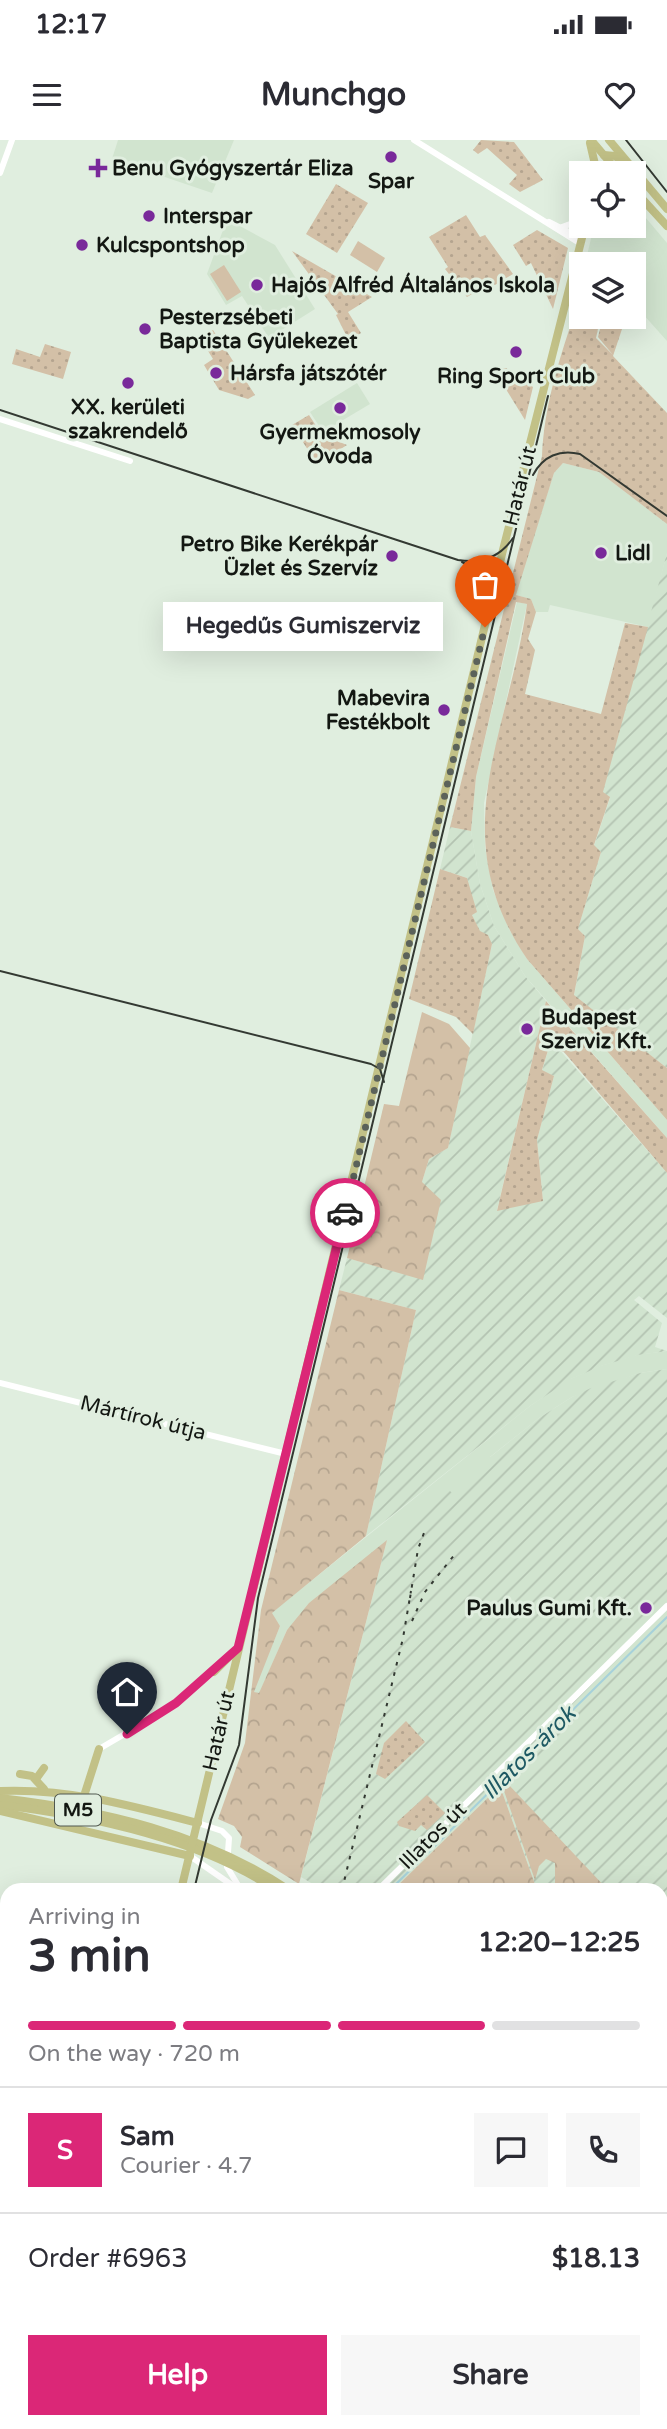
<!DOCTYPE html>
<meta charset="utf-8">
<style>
body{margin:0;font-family:"Varela Round",sans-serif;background:#f7f7f7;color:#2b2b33;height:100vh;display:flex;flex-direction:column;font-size:26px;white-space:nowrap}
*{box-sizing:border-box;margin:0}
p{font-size:23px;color:#7c7c81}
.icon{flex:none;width:38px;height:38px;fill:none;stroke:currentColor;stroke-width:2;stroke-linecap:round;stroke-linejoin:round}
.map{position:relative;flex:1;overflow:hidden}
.panel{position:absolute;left:0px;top:1743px;width:668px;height:546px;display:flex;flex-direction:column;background:#fff;border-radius:21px 21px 0 0;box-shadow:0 7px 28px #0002}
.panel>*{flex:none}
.fabs{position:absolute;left:569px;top:21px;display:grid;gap:14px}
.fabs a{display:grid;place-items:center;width:77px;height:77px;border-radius:0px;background:#fff;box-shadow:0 7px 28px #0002;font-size:35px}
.pin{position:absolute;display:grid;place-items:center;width:60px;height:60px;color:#fff;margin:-72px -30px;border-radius:50% 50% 50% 0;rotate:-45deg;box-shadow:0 0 7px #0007}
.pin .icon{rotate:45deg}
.courier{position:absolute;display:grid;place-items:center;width:70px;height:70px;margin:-35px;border:5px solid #db2777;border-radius:50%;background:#fff;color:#222;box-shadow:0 2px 9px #0007}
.bubble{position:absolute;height:49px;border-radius:0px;background:#fff;box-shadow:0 7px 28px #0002;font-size:23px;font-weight:700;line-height:49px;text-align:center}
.overview em{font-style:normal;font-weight:700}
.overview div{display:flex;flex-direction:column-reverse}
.overview{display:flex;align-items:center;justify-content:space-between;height:119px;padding:0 28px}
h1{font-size:46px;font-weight:700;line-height:52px}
.bar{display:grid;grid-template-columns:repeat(4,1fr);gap:10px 7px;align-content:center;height:84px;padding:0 28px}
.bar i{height:9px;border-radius:5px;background:#e1e1e2}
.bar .selected{background:#db2777}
.bar p{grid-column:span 4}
.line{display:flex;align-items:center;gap:18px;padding:0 28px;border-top:2px solid #e1e1e2}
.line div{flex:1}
.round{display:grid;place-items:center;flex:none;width:74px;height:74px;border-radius:0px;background:#f7f7f7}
.action{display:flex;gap:14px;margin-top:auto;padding:14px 28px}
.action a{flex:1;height:80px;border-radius:0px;background:#db2777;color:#fff;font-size:28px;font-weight:700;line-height:80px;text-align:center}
.action a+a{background:#f7f7f7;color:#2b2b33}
.status{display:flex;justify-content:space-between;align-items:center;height:49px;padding:0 35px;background:#fff;direction:ltr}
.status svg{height:19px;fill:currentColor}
header{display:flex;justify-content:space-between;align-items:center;height:91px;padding:0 28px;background:#fff;font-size:32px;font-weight:700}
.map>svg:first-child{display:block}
.built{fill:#d1e4cf}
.industrial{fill:url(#industrial-furrows)}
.green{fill:url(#green-dots)}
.forest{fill:url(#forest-crowns)}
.pitch{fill:#d3c0a7}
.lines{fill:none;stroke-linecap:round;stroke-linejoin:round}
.stream{stroke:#a6d1da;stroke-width:2}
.minor{stroke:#fff;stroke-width:6}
.major{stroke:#c2c187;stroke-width:8}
.tram{stroke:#333932;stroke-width:2}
.rail{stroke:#333932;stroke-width:2;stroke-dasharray:3.5 7;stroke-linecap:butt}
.done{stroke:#5b625a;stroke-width:7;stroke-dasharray:0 12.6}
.route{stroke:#db2777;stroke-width:9}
.poi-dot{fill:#79299a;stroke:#e0eedf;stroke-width:2.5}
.labels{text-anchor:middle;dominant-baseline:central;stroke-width:6;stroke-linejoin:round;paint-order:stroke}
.shield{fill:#e0eedf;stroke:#505850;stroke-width:2}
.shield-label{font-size:19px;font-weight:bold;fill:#131712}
.poi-label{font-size:21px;font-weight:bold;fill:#131712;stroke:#e0eedf;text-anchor:start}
.street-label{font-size:21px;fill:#131712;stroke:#e0eedf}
.water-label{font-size:23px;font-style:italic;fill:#1e5963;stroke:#e0eedf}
</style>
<div class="status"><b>12:17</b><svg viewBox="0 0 49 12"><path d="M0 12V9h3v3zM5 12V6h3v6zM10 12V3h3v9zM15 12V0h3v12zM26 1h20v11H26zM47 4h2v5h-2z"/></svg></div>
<header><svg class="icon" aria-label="menu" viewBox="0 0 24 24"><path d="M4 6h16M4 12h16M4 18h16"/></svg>Munchgo<svg class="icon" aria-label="heart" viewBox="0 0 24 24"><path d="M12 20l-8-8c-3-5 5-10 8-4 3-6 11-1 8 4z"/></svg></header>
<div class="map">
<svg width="667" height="2289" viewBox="0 0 667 2289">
<defs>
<pattern id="industrial-furrows" width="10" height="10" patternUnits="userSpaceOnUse" patternTransform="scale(1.75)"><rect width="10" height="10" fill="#d1e4cf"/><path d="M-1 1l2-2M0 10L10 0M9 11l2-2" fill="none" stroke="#b3c3b1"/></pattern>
<pattern id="green-dots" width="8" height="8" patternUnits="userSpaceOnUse" patternTransform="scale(1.75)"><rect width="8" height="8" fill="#d3c0a7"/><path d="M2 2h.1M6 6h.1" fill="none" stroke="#b4a48f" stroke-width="1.8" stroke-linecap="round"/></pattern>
<pattern id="forest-crowns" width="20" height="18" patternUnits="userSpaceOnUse" patternTransform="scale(1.75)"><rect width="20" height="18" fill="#d3c0a7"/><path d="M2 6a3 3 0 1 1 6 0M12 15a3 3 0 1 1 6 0" fill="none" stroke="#b4a48f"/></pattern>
</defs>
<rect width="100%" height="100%" fill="#e0eedf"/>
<!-- built -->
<g class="built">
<polygon points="118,0 234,0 212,53 112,19"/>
<polygon points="634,64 667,103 667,201 634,164 634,124 585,124 594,86 634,86"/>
<polygon points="227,79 275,105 315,169 269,198 242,156 226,165 207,134"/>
<polygon points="357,243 370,264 323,292 310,272"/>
<polygon points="563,323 599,332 667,384 667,413 648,487 550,465 548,472 536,472 531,459 515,455 554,333"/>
<polygon points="517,462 527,464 484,663 485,707 493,750 509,789 527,819 667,980 667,998 525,836 494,786 480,744 471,691 476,637"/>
<polygon points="667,1211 667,1229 640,1233 572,1257 539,1278 490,1317 493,1323 453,1355 449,1351 287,1490 259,1554 253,1552 280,1486 271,1473 530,1266 568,1240 600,1226 636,1215"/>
<polygon points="667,1776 667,1905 662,1902 662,1781"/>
<polygon points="322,2282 393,2282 395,2287 320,2289"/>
</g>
<!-- industrial -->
<g class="industrial">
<polygon points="667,413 667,928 574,856 585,796 578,789 601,712 594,706 610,658 602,653"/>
<polygon points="450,687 471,691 480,744 494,786 525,836 546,861 497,1070 543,1060 537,1000 554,936 542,931 549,907 558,908 667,1033 667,1178 639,1156 634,1160 662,1183 655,1207 667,1211 638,1215 601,1226 571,1239 530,1266 366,1396 416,1170 339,1150 347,1118 423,1139 422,1042 429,1019 448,1008 492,804 480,792 472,775 467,738 440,729"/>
<polygon points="667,1229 667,1776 662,1781 662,1750 537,1750 500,1646 393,1750 323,1750 301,1737 387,1400 449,1350 453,1354 492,1323 489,1318 539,1278 572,1257 591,1248 640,1233"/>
</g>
<!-- green -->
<g class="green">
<polygon points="481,0 514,2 543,40 520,52 509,44 517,35 487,8 478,14 473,10"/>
<polygon points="336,44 368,63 337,113 306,94"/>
<polygon points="466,75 480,97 485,95 513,134 495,145 492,142 467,157 445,129 448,127 429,97"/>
<polygon points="537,90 568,108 553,169 531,123 526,126 513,105"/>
<polygon points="292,111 372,157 348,172 361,193 349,201 336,175 338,174"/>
<path d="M603 177H626L613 216 667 273V384L599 332 563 323 554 333 516 455 531 459 536 472 528 499 535 510 525 554 601 574 625 483 648 487 603 652 610 657 594 705 601 712 578 789 585 796 574 855 667 928V980L527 819C442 693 509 595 527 464L516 462 476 637 471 691 450 687 542 316C544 268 558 223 573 178L599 184 596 198 613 215 598 197Z"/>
<polygon points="213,190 255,255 248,259 219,250 204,225 213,219 200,198"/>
<polygon points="45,204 71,212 63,239 12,224 16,209 40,217"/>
<polygon points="506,228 533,247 525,280 499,238 501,229"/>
<polygon points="309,275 322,295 347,305 317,324 292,285"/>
<polygon points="440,729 467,738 477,772 472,775 480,791 488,795 492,804 473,894 456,877 409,859"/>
<polygon points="546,861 667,998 667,1033 564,912 549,907 542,930 554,936 537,1000 543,1061 497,1071"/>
<polygon points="406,1581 425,1602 385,1639 376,1634 384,1603"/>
<polygon points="427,1655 445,1673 427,1690 421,1685 415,1691 399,1686 397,1682"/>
</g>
<!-- forest -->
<g class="forest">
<polygon points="422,872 449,884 470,908 448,1008 429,1019 422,1042 441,1060 423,1140 347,1118 384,964 399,966"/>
<polygon points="339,1150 416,1170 366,1396 272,1473 280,1486 254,1552 259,1553 287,1490 309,1463 387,1400 299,1744 240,1707 242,1697 234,1686 218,1679 245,1603 261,1470"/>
<polygon points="508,1644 608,1750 558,1750 555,1744 555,1723 546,1719 539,1726 535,1740 503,1648"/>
<polygon points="500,1646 537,1750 393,1750"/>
<polygon points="61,2282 202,2282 201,2289 59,2289"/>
</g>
<!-- pitch -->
<g class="pitch">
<polygon points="358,101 385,118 377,132 350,115"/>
<polygon points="224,125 241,152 227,161 210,134"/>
</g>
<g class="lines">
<!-- stream -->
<g class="stream">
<polyline points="391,1749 667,1477"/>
<polyline points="203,2289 205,2282"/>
</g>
<!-- minor -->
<g class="minor">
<polyline points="414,0 581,104"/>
<polyline points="0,33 12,0"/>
<polyline points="549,82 582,99"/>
<polyline points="562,87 581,80"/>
<polyline points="0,279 130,321"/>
<polyline points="0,1243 286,1314"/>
<polyline points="99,1609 164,1571 214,1532"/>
<polyline points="198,1683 222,1691 229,1698 227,1727 241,1750"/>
<polyline points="190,1716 239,1750"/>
<polyline points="378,1750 667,1466"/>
<polyline points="0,1870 7,1872"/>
<polyline points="662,1911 667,1914"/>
</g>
<!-- major -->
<g class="major">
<polyline points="591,0 619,33"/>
<polyline points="609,0 667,69"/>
<polyline points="590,3 597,33"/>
<polyline points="604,15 615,16 626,24"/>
<polyline points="634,50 667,86"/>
<polyline points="214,1532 238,1508"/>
<polyline points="20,1634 32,1636 44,1649"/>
<polyline points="36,1639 44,1628"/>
<path d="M0 1651C68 1648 133 1666 198 1683"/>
<polyline points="84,1656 99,1609"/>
<path d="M0 1658C102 1670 203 1693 289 1750"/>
<path d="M0 1665C92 1676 198 1698 276 1750"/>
<polyline points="0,1671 190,1716"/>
<polyline points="181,1750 503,410 585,86"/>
<polyline points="662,1972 667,1975"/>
<polyline points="662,1982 667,1985"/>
<polyline points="53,2289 55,2282"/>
</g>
<!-- tram -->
<g class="tram">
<polyline points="626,0 667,52"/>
<path d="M0 270 458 420C481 424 500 417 513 398"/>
<path d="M533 335C543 316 560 309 580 314L667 376"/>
<path d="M462 422C480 431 496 442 501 463"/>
<polyline points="0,831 371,924 380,929 384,942"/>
<polyline points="194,1750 211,1680 239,1605 258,1458 548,256"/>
<polyline points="662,2081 667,2085"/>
<polyline points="71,2289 72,2282"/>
</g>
<!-- rail -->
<g class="rail">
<polyline points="410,1458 418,1409 424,1393"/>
<polyline points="412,1481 425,1452 455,1414"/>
<polyline points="342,1750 403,1498 411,1451"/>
</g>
</g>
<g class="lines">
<!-- done -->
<polyline class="done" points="345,1073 485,487"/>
<!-- route -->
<polyline class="route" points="127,1594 176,1563 238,1508 345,1073"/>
</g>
<!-- markers -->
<g class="poi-dot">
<circle cx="391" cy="17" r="7"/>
<path d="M94.5 17.5h7v7h7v7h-7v7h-7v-7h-7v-7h7z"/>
<circle cx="149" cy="76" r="7"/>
<circle cx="82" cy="105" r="7"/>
<circle cx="257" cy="145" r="7"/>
<circle cx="145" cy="189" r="7"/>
<circle cx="516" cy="212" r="7"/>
<circle cx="216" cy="233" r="7"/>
<circle cx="128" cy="243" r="7"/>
<circle cx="340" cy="268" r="7"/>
<circle cx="601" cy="413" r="7"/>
<circle cx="392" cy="416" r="7"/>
<circle cx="444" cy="570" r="7"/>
<circle cx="527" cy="889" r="7"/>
<circle cx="646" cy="1468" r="7"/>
</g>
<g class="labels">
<!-- shield labels -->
<rect class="shield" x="55" y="1654.5" width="46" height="31" rx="5"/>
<g class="shield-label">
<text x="78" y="1670">M5</text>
</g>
<!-- poi labels -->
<g class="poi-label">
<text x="112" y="28">Benu Gyógyszertár Eliza</text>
<text x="391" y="41" text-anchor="middle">Spar</text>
<text x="163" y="76">Interspar</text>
<text x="96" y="105">Kulcspontshop</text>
<text x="271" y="145">Hajós Alfréd Általános Iskola</text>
<text x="159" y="177">Pesterzsébeti<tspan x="159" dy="24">Baptista Gyülekezet</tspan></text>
<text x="230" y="233">Hársfa játszótér</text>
<text x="516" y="236" text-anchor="middle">Ring Sport Club</text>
<text x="128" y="267" text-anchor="middle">XX. kerületi<tspan x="128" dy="24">szakrendelő</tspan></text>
<text x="340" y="292" text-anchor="middle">Gyermekmosoly<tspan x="340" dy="24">Óvoda</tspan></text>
<text x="378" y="404" text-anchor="end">Petro Bike Kerékpár<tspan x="378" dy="24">Üzlet és Szervíz</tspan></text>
<text x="615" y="413">Lidl</text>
<text x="430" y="558" text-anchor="end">Mabevira<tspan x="430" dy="24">Festékbolt</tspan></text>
<text x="541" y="877">Budapest<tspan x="541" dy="24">Szerviz Kft.</tspan></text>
<text x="632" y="1468" text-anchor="end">Paulus Gumi Kft.</text>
</g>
<!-- street labels -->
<g class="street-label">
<text transform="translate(520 346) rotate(-76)">Határ út</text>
<text transform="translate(143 1278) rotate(14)">Mártírok útja</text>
<text transform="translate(219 1591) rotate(-77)">Határ út</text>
<text transform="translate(433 1696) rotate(-45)">Illatos út</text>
</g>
<!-- water labels -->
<g class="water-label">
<text transform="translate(529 1613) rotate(-45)">Illatos-árok</text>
</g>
</g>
</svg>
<div class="fabs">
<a><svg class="icon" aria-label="locate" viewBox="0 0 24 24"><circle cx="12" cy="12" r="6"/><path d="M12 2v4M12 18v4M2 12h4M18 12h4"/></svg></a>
<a><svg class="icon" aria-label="layers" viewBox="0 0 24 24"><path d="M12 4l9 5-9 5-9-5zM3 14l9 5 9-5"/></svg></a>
</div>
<div class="pin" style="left:485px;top:487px;background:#ea580c"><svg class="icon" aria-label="bag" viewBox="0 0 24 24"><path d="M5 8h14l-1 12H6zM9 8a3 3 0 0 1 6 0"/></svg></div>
<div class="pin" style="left:127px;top:1594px;background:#1f2937"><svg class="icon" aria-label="home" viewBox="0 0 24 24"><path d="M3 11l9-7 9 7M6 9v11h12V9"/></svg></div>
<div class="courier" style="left:345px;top:1073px"><svg class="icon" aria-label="car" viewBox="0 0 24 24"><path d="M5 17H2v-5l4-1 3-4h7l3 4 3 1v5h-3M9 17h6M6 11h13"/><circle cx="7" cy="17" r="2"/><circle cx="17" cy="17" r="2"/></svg></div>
<div class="bubble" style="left:163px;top:462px;width:280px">Hegedűs Gumiszerviz</div>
<section class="panel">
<div class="overview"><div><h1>3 min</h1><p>Arriving in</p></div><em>12:20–12:25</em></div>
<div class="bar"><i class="selected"></i><i class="selected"></i><i class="selected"></i><i></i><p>On the way · 720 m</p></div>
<div class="line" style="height:126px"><b class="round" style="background:#db2777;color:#fff">S</b><div><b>Sam</b><p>Courier · 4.7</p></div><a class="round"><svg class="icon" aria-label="chat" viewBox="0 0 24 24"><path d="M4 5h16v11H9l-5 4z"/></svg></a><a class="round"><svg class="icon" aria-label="phone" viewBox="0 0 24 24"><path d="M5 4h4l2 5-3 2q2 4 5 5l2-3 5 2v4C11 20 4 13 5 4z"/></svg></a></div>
<div class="line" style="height:91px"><div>Order #6963</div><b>$18.13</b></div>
<div class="action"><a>Help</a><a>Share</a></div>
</section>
</div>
